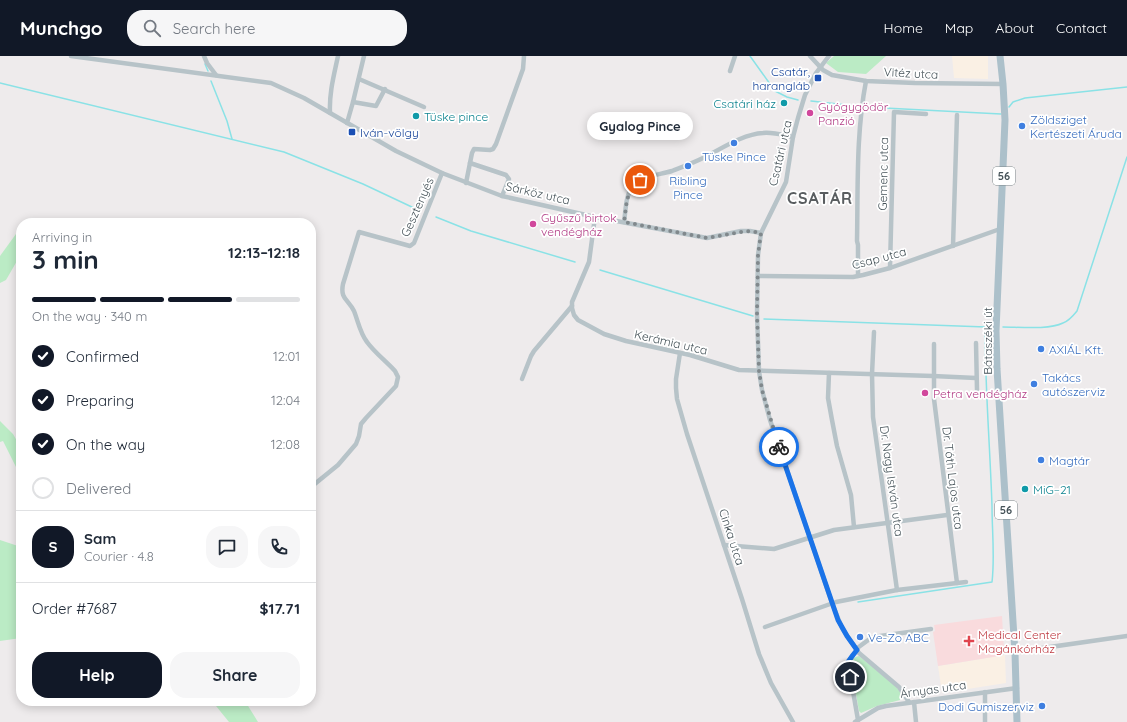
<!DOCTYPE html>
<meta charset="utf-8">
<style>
body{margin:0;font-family:Quicksand,sans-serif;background:#f6f6f7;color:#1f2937;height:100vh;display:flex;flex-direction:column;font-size:15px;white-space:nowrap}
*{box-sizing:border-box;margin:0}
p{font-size:13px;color:#747a83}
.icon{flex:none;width:22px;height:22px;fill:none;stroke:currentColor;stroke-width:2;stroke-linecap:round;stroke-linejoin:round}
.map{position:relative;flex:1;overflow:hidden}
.panel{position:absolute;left:16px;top:162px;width:300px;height:488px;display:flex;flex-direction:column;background:#fff;border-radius:16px;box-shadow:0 2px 10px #0003}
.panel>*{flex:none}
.pin{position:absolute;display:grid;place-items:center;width:34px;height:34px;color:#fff;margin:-17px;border:2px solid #fff;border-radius:50%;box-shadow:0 1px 4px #0007}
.courier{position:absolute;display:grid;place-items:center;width:40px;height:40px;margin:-20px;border:3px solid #1a73e8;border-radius:50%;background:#fff;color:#222;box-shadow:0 1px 5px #0007}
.bubble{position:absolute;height:28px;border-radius:14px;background:#fff;box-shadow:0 2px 10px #0003;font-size:13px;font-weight:800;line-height:28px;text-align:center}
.overview em{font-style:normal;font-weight:800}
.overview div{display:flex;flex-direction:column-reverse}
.overview{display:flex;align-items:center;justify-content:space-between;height:68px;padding:0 16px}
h1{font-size:26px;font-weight:800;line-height:30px}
.bar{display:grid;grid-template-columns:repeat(4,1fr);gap:6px 4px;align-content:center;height:48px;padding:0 16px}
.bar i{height:5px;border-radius:3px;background:#e0e1e3}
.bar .current{background:#111827}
.bar p{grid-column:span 4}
.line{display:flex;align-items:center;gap:10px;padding:0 16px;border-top:1px solid #e0e1e3}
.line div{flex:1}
.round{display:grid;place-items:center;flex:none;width:42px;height:42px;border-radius:16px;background:#f6f6f7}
ol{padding:0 16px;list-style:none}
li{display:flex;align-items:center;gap:12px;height:44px}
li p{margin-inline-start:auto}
li .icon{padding:4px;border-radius:50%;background:#111827;color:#fff;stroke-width:4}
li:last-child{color:#747a83}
li i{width:22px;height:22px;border:2px solid #e0e1e3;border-radius:50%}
.primary-button{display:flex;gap:8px;margin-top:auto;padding:8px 16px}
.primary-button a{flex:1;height:46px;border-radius:16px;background:#111827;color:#fff;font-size:16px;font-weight:800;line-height:46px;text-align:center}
.primary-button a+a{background:#f6f6f7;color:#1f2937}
header{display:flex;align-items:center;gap:24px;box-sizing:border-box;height:56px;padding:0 20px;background:#111827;color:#fff}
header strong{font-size:19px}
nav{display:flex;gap:22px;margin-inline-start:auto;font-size:14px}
.search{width:280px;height:36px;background:#f6f6f7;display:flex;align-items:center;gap:10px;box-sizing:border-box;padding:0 14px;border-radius:16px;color:#747a83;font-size:15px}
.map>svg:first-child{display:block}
.commercial{fill:#faf0e4}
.medical{fill:#f9dbdd}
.green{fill:#bbebc5}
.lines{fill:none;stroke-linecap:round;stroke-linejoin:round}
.stream{stroke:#8ae2e6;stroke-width:1.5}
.street{stroke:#b7c3c8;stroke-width:4.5}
.primary{stroke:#acc0ca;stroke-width:7}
.done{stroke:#80888c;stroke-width:4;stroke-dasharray:0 7.2}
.route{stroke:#1a73e8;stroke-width:5}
.transit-dot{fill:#1a4fb4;stroke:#fff;stroke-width:1.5}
.culture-dot{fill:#0f9aa8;stroke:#fff;stroke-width:1.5}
.hotel-dot{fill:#d1479c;stroke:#fff;stroke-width:1.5}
.shop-dot{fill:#3f7fe0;stroke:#fff;stroke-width:1.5}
.health-dot{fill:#e0444e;stroke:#fff;stroke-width:1.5}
.labels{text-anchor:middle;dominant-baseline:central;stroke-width:3.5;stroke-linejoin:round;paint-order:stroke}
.shield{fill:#fff;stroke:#7d868a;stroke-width:1}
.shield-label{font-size:11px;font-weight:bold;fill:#455258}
.transit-label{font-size:12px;fill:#164399;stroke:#fff;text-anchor:end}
.street-label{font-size:12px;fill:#455258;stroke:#fff}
.culture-label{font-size:12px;fill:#0d838f;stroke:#fff;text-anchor:start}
.hotel-label{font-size:12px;fill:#b23c85;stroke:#fff;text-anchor:start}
.shop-label{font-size:12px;fill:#366cbe;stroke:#fff;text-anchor:start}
.health-label{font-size:12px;fill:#be3a42;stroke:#fff;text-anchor:start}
.district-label{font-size:16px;font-weight:bold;letter-spacing:1px;fill:#595d60;stroke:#fff}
</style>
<header>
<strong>Munchgo</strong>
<div class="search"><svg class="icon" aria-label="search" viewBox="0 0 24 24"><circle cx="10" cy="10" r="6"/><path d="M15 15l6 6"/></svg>Search here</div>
<nav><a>Home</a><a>Map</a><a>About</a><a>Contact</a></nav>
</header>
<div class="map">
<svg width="1127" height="666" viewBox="0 0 1127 666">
<rect width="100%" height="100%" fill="#eeebec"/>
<!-- commercial -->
<g class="commercial">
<polygon points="952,0 988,0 988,23 954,22"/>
<polygon points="1005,599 1006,627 942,637 938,610"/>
</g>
<!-- medical -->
<polygon class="medical" points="1002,560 1004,594 999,595 999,600 938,610 933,576 935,575 934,569"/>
<!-- green -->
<g class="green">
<polygon points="834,0 886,0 866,18 838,16 826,7"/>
<polygon points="21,175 21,198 6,224 0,227 0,200 16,178"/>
<polygon points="0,365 13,378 21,392 21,421 3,385 0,386"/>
<polygon points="0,484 21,491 21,582 0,585"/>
<path d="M859 600 896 630 902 639 900 644 877 650 861 657 859 655 851 610C852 604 853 601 859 600Z"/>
<polygon points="212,645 245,645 258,666 229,666"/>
</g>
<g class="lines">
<!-- stream -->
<g class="stream">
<polyline points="750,0 775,35 787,41 798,44"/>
<polyline points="205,8 208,15"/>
<polyline points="211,25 227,65 232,83"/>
<polyline points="0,27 284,96 363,128 414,152"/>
<polyline points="811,45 865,51 1001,58"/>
<polyline points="1009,51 1013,46 1025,42 1127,31"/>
<polyline points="436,161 471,175 575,206"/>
<polyline points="600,214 753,260"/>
<polyline points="764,263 986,271"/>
<path d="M1003 271C1019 271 1049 274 1063 267 1069 265 1073 260 1077 255L1127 101"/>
<path d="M858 546 992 526C995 501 992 475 992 450 990 390 985 331 985 271"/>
</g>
<!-- street -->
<g class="street">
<polyline points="71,0 271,27 304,42 396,95 442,117 502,140 595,161 707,182 741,175 750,175 761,177"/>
<polyline points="204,0 207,7 216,19"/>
<polyline points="810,0 823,14 832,19 866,25 915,27 1003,28"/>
<polyline points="829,0 816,17 805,39 798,62 793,81 786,126 761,177 758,199 757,258 759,315 762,334 770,364 832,547 842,572 856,593 859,597 899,631 909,646"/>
<polyline points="730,15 735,0"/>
<polyline points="359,23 424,51"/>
<polyline points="353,46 376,50 385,33"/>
<path d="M330 57C329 37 334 19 338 0"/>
<polyline points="347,67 353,46 364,0"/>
<polyline points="470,107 506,119 509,123 502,140"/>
<polyline points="466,127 472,97 474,93 490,94 493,93 496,88 523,13 524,0"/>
<polyline points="595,161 589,206 572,246 572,252 574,259 578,264 604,278 626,285 690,299 739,314 933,320 976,322"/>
<path d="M624 166C626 154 625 137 635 128 645 119 659 119 672 115 682 111 693 107 703 102 721 93 743 78 763 77 773 76 783 79 793 81"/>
<polyline points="953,190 957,59"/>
<polyline points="890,212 894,56 926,58"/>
<polyline points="758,220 853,221 863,219 890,212 1000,173"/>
<path d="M858 220V189L857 185C858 132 856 77 866 25"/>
<polyline points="874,276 872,318 873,361 897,534"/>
<polyline points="976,287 977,334"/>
<polyline points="934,288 934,343 957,527"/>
<polyline points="680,297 676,323 676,332 677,343 687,378 742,543 759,598 771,627 793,666"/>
<polyline points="829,317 828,342 832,364 837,390 851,439 854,471"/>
<polyline points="522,323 531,300 534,295 572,250"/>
<path d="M311 431 338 409 356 388 359 380 361 368 366 362 396 330 398 321 395 315C386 305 375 297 367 286 360 277 358 265 354 255 348 243 340 243 343 228L359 176 410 190 414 187 442 117"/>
<polyline points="724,489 774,493 834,474 947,459"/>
<polyline points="765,571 836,546 897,534 966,526"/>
<polyline points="856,593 871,582 880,580 931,573"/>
<polyline points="857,594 853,599 848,606 858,664"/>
<polyline points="1015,596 1127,580"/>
<polyline points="985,636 985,666"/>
<polyline points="914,646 916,666"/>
<polyline points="855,666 878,652 886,650 1017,632"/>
</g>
<!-- primary -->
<polyline class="primary" points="1000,0 1003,28 1005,64 996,275 997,313 1015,597 1017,666"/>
</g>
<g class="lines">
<!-- done -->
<path class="done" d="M640 124C625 136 627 148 624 166L707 182 741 176 750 175 761 177 758 199 757 258 759 315 762 334 779 391"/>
<!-- route -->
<polyline class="route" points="779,391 838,564 847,580 857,594 853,599 848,606 850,621"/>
</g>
<!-- markers -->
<g class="transit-dot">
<rect x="814" y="18" width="8" height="8" rx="2"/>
<rect x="348" y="72" width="8" height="8" rx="2"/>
</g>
<g class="culture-dot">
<circle cx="784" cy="47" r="4"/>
<circle cx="416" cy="60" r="4"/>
<circle cx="1025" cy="433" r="4"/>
</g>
<g class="hotel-dot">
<circle cx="810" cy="57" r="4"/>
<circle cx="533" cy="168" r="4"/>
<circle cx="925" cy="337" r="4"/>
</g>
<g class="shop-dot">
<circle cx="1022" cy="70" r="4"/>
<circle cx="734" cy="87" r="4"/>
<circle cx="688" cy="110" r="4"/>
<circle cx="1041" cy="293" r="4"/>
<circle cx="1034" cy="328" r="4"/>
<circle cx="1041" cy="404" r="4"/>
<circle cx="860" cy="581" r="4"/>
<circle cx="1042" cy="650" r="4"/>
</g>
<path class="health-dot" d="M967 579h4v4h4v4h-4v4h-4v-4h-4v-4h4z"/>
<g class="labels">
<!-- shield labels -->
<g class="shield">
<rect x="993" y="111" width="22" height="18" rx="3"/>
<rect x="995" y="445" width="22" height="18" rx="3"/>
</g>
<g class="shield-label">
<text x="1004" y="120">56</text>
<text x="1006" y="454">56</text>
</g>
<!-- transit labels -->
<g class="transit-label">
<text x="810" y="15">Csatár,<tspan x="810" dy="14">harangláb</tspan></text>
<text x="360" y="76" text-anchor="start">Iván-völgy</text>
</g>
<!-- street labels -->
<g class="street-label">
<text transform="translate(911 17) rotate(3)">Vitéz utca</text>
<text transform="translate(780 97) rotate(-77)">Csatári utca</text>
<text transform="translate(883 118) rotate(-89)">Gemenc utca</text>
<text transform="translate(538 137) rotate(13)">Sárköz utca</text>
<text transform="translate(417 151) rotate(-66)">Gesztenyés</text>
<text transform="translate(879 202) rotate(-15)">Csap utca</text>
<text transform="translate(987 285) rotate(-90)">Bátaszéki út</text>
<text transform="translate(671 286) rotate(13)">Kerámia utca</text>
<text transform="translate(953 422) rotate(83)">Dr. Tóth Lajos utca</text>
<text transform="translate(892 425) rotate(82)">Dr. Nagy István utca</text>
<text transform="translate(732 481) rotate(72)">Cinka utca</text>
<text transform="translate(933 633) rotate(-8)">Árnyas utca</text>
</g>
<!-- culture labels -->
<g class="culture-label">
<text x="776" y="47" text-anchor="end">Csatári ház</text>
<text x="424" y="60">Tüske pince</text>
<text x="1033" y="433">MiG–21</text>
</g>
<!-- hotel labels -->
<g class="hotel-label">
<text x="818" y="50">Gyógygödör<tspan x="818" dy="14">Panzió</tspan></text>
<text x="541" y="161">Gyűszű birtok<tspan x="541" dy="14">vendégház</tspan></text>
<text x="933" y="337">Petra vendégház</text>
</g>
<!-- shop labels -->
<g class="shop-label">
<text x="1030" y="63">Zöldsziget<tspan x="1030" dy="14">Kertészeti Áruda</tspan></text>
<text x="734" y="100" text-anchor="middle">Tüske Pince</text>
<text x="688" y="124" text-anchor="middle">Ribling<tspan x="688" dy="14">Pince</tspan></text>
<text x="1049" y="293">AXIÁL Kft.</text>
<text x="1042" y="321">Takács<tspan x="1042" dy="14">autószerviz</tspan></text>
<text x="1049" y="404">Magtár</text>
<text x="868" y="581">Ve-Zo ABC</text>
<text x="1034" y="650" text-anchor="end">Dodi Gumiszerviz</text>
</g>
<!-- health labels -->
<g class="health-label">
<text x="978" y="578">Medical Center<tspan x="978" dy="14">Magánkórház</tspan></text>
</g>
<!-- district labels -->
<g class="district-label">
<text x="820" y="142">CSATÁR</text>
</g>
</g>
</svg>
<div class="pin" style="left:640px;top:124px;background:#ea580c"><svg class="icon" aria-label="bag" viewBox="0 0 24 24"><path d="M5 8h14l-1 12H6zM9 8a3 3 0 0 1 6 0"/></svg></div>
<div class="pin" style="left:850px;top:621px;background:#1f2937"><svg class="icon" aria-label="home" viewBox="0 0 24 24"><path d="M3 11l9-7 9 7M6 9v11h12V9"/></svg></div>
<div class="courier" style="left:779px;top:391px"><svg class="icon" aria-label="bike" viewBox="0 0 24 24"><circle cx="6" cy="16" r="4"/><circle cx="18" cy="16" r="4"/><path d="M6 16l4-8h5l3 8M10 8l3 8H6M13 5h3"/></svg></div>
<div class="bubble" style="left:587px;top:56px;width:106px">Gyalog Pince</div>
<section class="panel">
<div class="overview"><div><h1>3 min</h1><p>Arriving in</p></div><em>12:13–12:18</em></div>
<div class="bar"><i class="current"></i><i class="current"></i><i class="current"></i><i></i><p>On the way · 340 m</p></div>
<ol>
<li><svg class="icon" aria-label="check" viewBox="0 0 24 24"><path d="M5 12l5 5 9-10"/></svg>Confirmed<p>12:01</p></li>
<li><svg class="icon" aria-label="check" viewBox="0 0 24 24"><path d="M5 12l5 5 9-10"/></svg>Preparing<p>12:04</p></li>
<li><svg class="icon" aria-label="check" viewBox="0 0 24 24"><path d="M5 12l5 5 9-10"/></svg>On the way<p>12:08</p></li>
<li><i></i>Delivered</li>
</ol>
<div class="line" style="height:72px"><b class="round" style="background:#111827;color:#fff">S</b><div><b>Sam</b><p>Courier · 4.8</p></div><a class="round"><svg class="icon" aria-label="chat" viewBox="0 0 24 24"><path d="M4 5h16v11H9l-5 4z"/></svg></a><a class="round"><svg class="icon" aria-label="phone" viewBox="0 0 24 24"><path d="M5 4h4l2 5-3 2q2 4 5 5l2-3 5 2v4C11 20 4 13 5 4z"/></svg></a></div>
<div class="line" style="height:52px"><div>Order #7687</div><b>$17.71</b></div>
<div class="primary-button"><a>Help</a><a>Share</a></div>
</section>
</div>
